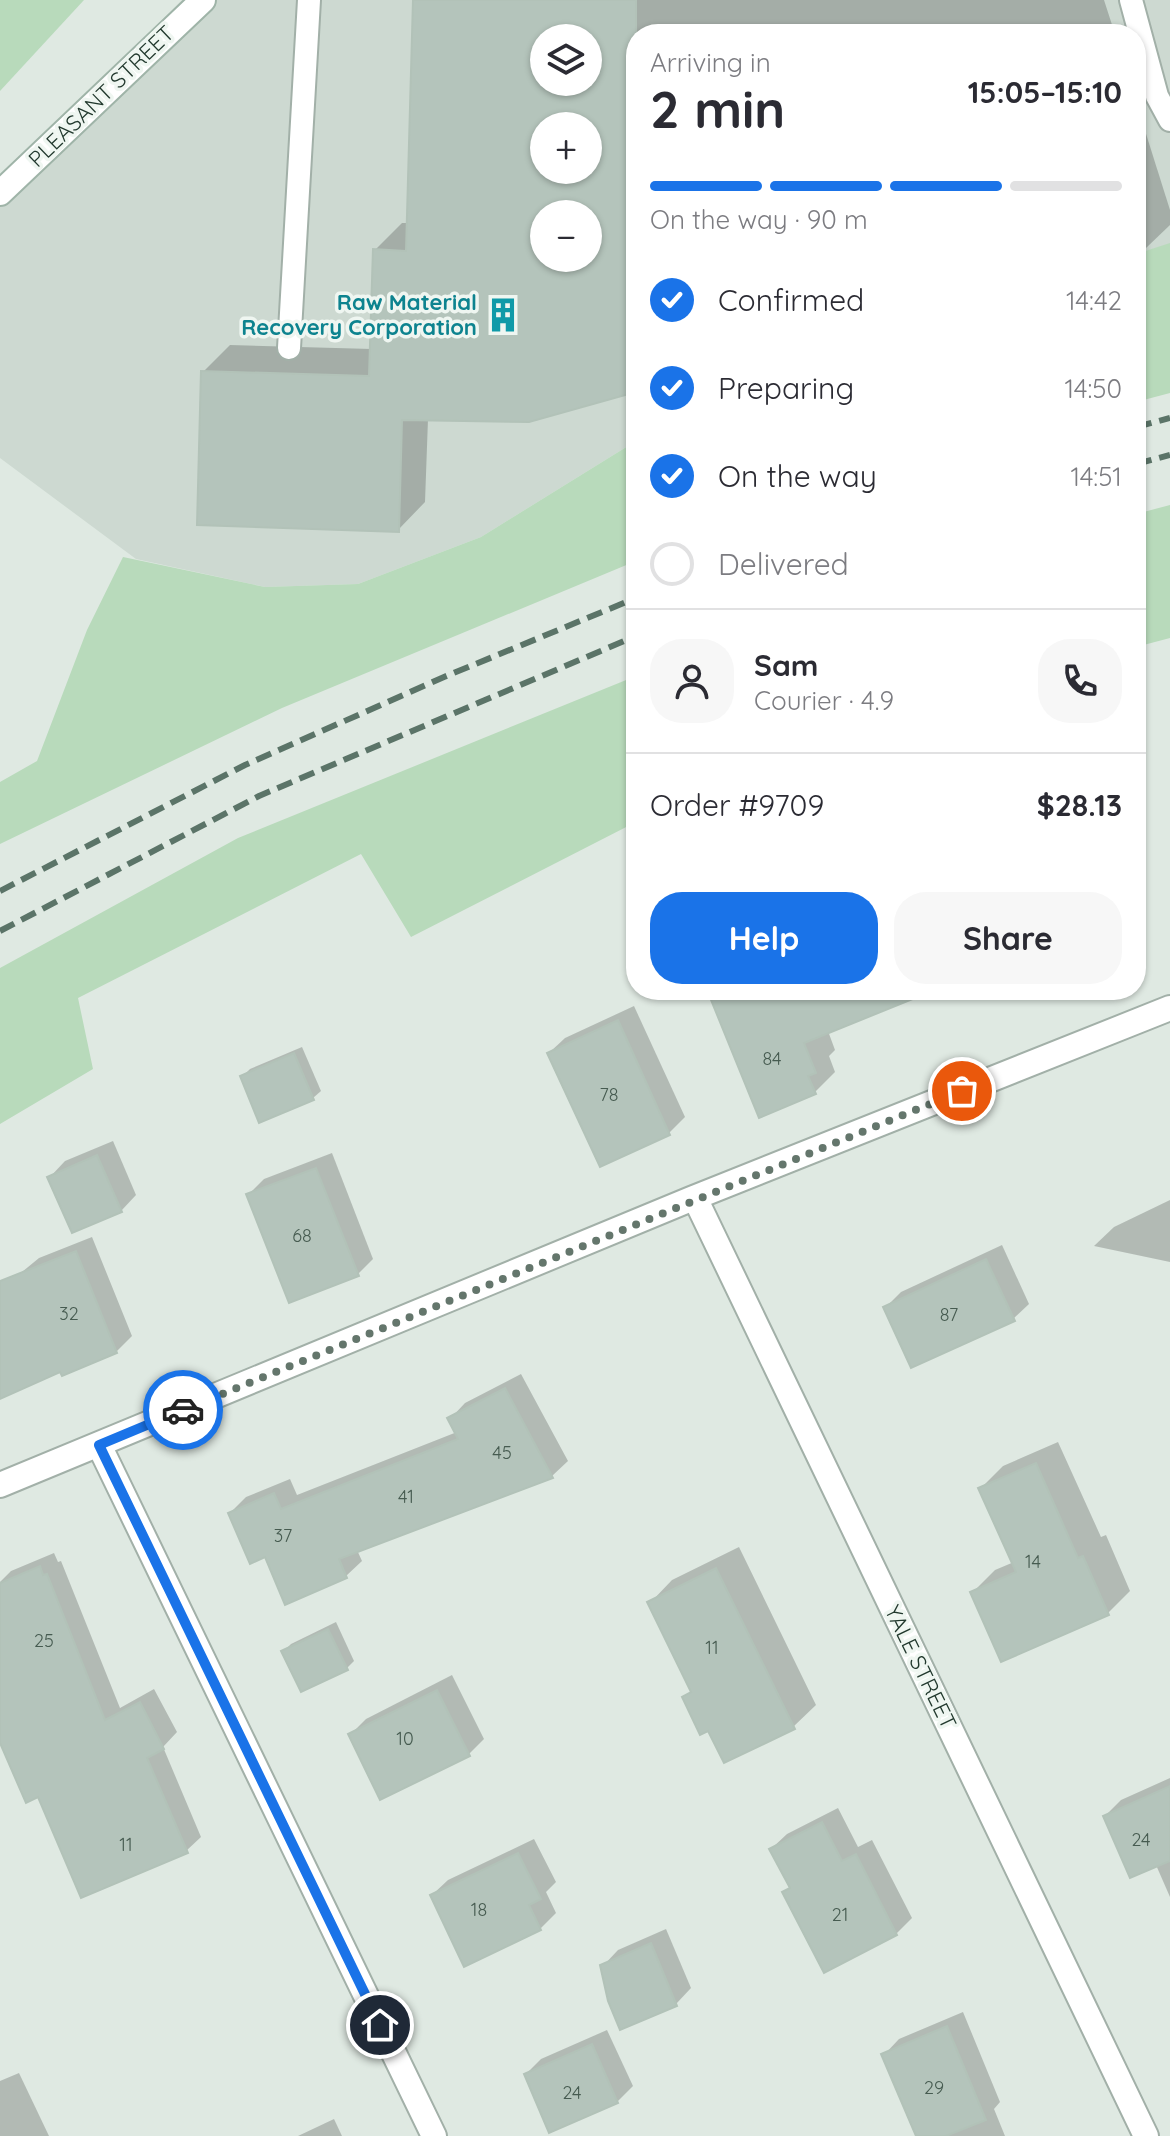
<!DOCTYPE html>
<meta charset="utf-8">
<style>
body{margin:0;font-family:Quicksand,sans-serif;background:#f7f7f7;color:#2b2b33;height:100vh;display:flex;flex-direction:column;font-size:30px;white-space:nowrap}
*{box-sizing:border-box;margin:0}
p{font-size:26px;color:#7c7c81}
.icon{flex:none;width:44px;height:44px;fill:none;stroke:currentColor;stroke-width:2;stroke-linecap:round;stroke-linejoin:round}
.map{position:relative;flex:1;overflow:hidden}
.panel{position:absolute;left:626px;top:24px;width:520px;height:976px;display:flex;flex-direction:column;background:#fff;border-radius:32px;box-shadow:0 2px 6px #0004}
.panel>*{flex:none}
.controls{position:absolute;left:530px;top:24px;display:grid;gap:16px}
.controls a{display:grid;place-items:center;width:72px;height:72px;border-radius:50%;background:#fff;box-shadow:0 2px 6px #0004;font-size:40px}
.pin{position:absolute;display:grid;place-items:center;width:68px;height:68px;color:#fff;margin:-34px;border:4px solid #fff;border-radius:50%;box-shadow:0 2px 8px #0007}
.courier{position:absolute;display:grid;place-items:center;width:80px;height:80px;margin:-40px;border:6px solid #1a73e8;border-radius:50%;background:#fff;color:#222;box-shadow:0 2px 10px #0007}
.overview em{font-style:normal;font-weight:800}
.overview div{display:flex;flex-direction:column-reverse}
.overview{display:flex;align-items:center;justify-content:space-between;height:136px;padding:0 24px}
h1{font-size:52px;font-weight:800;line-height:60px}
.bar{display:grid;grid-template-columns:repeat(4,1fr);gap:12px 8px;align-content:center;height:96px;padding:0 24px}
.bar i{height:10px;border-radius:6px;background:#e1e1e2}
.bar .selected{background:#1a73e8}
.bar p{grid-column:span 4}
.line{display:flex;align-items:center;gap:20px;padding:0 24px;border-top:2px solid #e1e1e2}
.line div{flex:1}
.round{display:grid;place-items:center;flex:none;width:84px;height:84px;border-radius:32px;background:#f7f7f7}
ol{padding:0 24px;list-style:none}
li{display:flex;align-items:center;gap:24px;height:88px}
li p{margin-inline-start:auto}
li .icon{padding:8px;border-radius:50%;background:#1a73e8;color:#fff;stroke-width:4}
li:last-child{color:#7c7c81}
li i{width:44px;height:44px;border:4px solid #e1e1e2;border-radius:50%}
.action{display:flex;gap:16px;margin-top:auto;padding:16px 24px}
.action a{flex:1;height:92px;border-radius:32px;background:#1a73e8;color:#fff;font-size:32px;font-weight:800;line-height:92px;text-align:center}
.action a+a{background:#f7f7f7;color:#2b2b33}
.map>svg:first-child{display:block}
.built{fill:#cdd9d1;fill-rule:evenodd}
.green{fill:#b8dabb}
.shadow{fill:#0003;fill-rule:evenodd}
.building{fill:#b4c4bb;stroke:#b2c2b8;stroke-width:2;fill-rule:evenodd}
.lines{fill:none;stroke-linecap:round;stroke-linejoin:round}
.lane-casing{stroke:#a2b0a8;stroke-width:26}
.street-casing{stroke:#a2b0a8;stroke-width:28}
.secondary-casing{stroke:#9fb4a8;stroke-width:28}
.lane{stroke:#fff;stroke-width:22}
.street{stroke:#fff;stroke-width:24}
.secondary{stroke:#fff;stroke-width:24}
.rail{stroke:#5b7468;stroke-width:6;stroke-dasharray:16 8;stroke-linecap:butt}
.done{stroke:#64766c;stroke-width:8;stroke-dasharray:0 14.4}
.route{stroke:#1a73e8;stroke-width:10}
.labels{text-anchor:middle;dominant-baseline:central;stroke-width:7;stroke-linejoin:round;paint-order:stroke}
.number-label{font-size:18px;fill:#465b50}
.street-label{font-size:22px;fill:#21382d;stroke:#eff6f1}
.culture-label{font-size:22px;font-weight:bold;fill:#0d838f;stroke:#eff6f1;text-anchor:end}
</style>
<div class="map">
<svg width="1170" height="2136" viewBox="0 0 1170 2136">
<rect width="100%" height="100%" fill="#dfe9e2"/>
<!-- built -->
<path class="built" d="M182 0H1170V244L1136 254V34H636V441L481 537 358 584 265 587 136 559 0 458V183ZM544 38H588V82H544ZM544 126H588V170H544ZM544 214H588V258H544Z"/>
<!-- green -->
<g class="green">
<polygon points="0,0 84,0 0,91"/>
<polygon points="1170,243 1170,393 1136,402 1136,254"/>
<polygon points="636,441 636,561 282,708 0,844 0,782 37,761 87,630 123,557 265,587 358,584 481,537"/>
<polygon points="1170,505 1170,638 1136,647 1136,514"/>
<polygon points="636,676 636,822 411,937 361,854 78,998 93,1069 0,1124 0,968 238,838"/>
</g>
<!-- shadow -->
<g class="shadow">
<path d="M415 0H1104L1115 34H636V390L428 419 425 502 398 530 203 372 230 345 372 349 375 250 402 223H409ZM544 38H588V82H544ZM544 126H588V170H544ZM544 214H588V258H544Z"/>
<polygon points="1136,102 1170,210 1170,225 1146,248 1136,251"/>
<polygon points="721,990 929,990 828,1031 835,1050 829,1056 835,1072 815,1092"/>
<polygon points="634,1006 685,1117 669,1133 601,1165 549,1053 565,1038"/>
<polygon points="302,1047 321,1091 313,1098 242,1077 250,1069"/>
<polygon points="113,1141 136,1195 121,1211 50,1177 65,1161"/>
<polygon points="332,1153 373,1259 358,1274 248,1195 264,1179"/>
<polygon points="1170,1200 1170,1262 1094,1246 1114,1227"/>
<polygon points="92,1237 132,1336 116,1352 61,1369 0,1397 0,1290 39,1258"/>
<polygon points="1002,1245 1029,1304 1013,1319 885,1308 901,1292"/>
<polygon points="521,1374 568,1461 552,1476 357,1550 362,1561 346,1576 266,1554 230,1513 246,1497 290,1479 297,1495 457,1432 450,1419 465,1403"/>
<polygon points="1058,1442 1101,1537 1106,1535 1130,1591 1108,1613 973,1592 995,1570 1014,1562 981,1488 1003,1466"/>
<polygon points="739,1547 816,1705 793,1727 709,1728 684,1698 692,1690 650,1603 672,1580"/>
<polygon points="54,1553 58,1562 61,1561 120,1708 154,1689 177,1732 163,1747 201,1837 186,1851 39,1795 0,1738 0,1582 11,1571"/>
<polygon points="336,1622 354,1661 346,1669 284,1651 291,1644"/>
<polygon points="452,1675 484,1739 469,1754 350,1735 366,1719"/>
<polygon points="1170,1778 1170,1897 1156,1865 1105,1816 1121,1800"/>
<polygon points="838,1808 858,1847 872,1840 912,1918 896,1934 785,1893 791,1886 771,1849 787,1834"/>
<polygon points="534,1839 556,1882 546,1892 556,1913 540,1929 432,1895 448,1880"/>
<polygon points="666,1929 691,1988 676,2004 603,1966 618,1950"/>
<polygon points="963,2012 1000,2102 994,2109 1005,2136 918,2136 884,2055 899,2039"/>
<polygon points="607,2030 633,2086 617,2102 526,2074 541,2059"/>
<polygon points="19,2073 49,2136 0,2136 0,2081"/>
<polygon points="334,2119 342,2136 298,2136"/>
</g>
<!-- building -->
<g class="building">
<path d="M413 0H636V392L529 422 402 420 399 532 197 525 201 371 369 376 373 249 406 251ZM544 38H588V82H544ZM544 126H588V170H544ZM544 214H588V258H544Z"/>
<polygon points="707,990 929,990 930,992 804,1043 816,1073 808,1076 816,1094 759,1118"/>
<polygon points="618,1020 670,1135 600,1167 547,1053"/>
<polygon points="294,1053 314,1100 259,1123 240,1076"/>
<polygon points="97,1155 122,1212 72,1233 47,1177"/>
<polygon points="316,1168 359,1276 289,1303 246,1194"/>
<polygon points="76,1251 117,1353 62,1376 60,1372 0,1399 0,1281"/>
<polygon points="986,1259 1015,1321 911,1368 883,1307"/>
<polygon points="505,1388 553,1478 339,1559 347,1578 285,1605 265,1557 250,1564 228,1513 274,1493 281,1509 458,1439 447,1418"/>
<polygon points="1036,1463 1078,1558 1083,1556 1109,1615 1001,1662 970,1592 1016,1572 978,1488"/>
<polygon points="40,1566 43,1575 47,1574 105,1720 140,1702 164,1749 147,1758 188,1853 81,1898 38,1797 26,1803 0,1743 0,1583"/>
<polygon points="716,1568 795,1729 724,1763 708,1731 700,1735 682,1697 691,1692 647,1602"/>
<polygon points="328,1629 348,1670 301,1692 281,1651"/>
<polygon points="437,1690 470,1756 380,1800 348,1734"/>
<polygon points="1170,1786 1170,1861 1130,1878 1103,1816"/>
<polygon points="822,1822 842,1861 856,1854 897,1935 824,1973 782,1892 790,1888 769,1849"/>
<polygon points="518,1853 541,1899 529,1905 541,1930 464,1967 430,1895"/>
<polygon points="651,1943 677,2006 620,2030 608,2001 600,1965"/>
<polygon points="947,2026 986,2120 946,2136 916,2136 881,2054"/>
<polygon points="592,2044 618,2103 549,2133 524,2074"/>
</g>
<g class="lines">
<!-- lane casing -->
<g class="lane-casing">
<g id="lane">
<polyline points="1131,0 1157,96 1170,120"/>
<polyline points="289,348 309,0"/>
</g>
</g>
<!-- street casing -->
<g class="street-casing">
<g id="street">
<polyline points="695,1198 1146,2136"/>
<polyline points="99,1445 434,2136"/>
<polyline points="0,1485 691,1199 1170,1008"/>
</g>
</g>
<!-- secondary casing -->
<g class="secondary-casing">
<polyline id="secondary" points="0,193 203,0"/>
</g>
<!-- lane -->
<use href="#lane" class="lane"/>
<!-- street -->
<use href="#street" class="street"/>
<!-- secondary -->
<use href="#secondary" class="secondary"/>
<!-- rail -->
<g class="rail">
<polyline points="1136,427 1170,418"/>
<polyline points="1136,464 1170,455"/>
<polyline points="0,891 245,765 444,677 636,598"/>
<polyline points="0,931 259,796 636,636"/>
</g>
</g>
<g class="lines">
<!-- done -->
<polyline class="done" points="183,1410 962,1091"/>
<!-- route -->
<polyline class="route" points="183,1410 99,1445 380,2025"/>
</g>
<!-- icons -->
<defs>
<g id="building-bare" transform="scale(2.76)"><path d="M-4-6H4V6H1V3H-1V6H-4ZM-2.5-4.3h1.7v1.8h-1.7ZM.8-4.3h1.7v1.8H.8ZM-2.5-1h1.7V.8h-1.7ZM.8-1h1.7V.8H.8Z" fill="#0f9aa8" stroke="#eff6f1" stroke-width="2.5" paint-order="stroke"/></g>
</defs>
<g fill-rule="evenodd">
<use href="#building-bare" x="503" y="315"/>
</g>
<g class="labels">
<!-- number labels -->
<g class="number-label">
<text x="772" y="1058">84</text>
<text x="609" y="1094">78</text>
<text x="302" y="1235">68</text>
<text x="69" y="1313">32</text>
<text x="949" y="1314">87</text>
<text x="502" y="1452">45</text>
<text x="406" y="1496">41</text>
<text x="283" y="1535">37</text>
<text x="1033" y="1561">14</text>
<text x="44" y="1640">25</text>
<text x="712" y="1647">11</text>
<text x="405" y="1738">10</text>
<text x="1141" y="1839">24</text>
<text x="126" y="1844">11</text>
<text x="479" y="1909">18</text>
<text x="840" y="1914">21</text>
<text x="934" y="2087">29</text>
<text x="572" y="2092">24</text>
</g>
<!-- street labels -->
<g class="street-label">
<text transform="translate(101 96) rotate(-44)">PLEASANT STREET</text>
<text transform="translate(921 1667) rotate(64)">YALE STREET</text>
</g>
<!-- culture labels -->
<g class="culture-label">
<text x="477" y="302">Raw Material<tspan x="477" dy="25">Recovery Corporation</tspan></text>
</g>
</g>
</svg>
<div class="controls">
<a><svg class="icon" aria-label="layers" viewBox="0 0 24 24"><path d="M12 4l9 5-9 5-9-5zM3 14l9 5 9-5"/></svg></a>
<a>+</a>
<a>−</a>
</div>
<div class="pin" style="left:962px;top:1091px;background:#ea580c"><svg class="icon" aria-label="bag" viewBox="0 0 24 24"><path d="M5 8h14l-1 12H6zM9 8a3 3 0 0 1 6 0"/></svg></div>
<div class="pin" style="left:380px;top:2025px;background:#1f2937"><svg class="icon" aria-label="home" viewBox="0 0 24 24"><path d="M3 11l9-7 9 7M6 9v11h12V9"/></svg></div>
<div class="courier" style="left:183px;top:1410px"><svg class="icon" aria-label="car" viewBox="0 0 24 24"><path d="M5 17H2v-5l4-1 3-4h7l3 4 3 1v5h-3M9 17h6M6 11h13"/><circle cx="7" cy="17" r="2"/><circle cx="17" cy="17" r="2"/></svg></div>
<section class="panel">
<div class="overview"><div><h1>2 min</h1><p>Arriving in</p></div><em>15:05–15:10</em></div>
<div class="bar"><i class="selected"></i><i class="selected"></i><i class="selected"></i><i></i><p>On the way · 90 m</p></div>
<ol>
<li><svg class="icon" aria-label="check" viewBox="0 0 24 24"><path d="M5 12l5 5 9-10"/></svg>Confirmed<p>14:42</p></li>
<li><svg class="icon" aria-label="check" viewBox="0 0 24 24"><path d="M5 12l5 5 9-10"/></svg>Preparing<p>14:50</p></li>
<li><svg class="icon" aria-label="check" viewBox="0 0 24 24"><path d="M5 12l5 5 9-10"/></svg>On the way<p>14:51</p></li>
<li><i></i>Delivered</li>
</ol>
<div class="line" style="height:144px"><a class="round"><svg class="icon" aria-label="person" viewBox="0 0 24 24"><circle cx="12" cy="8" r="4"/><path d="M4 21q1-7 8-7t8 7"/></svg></a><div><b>Sam</b><p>Courier · 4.9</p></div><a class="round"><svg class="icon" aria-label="phone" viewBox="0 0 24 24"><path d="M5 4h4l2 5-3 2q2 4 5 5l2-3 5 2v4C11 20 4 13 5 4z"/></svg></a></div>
<div class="line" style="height:104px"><div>Order #9709</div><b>$28.13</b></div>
<div class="action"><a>Help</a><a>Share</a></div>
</section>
</div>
